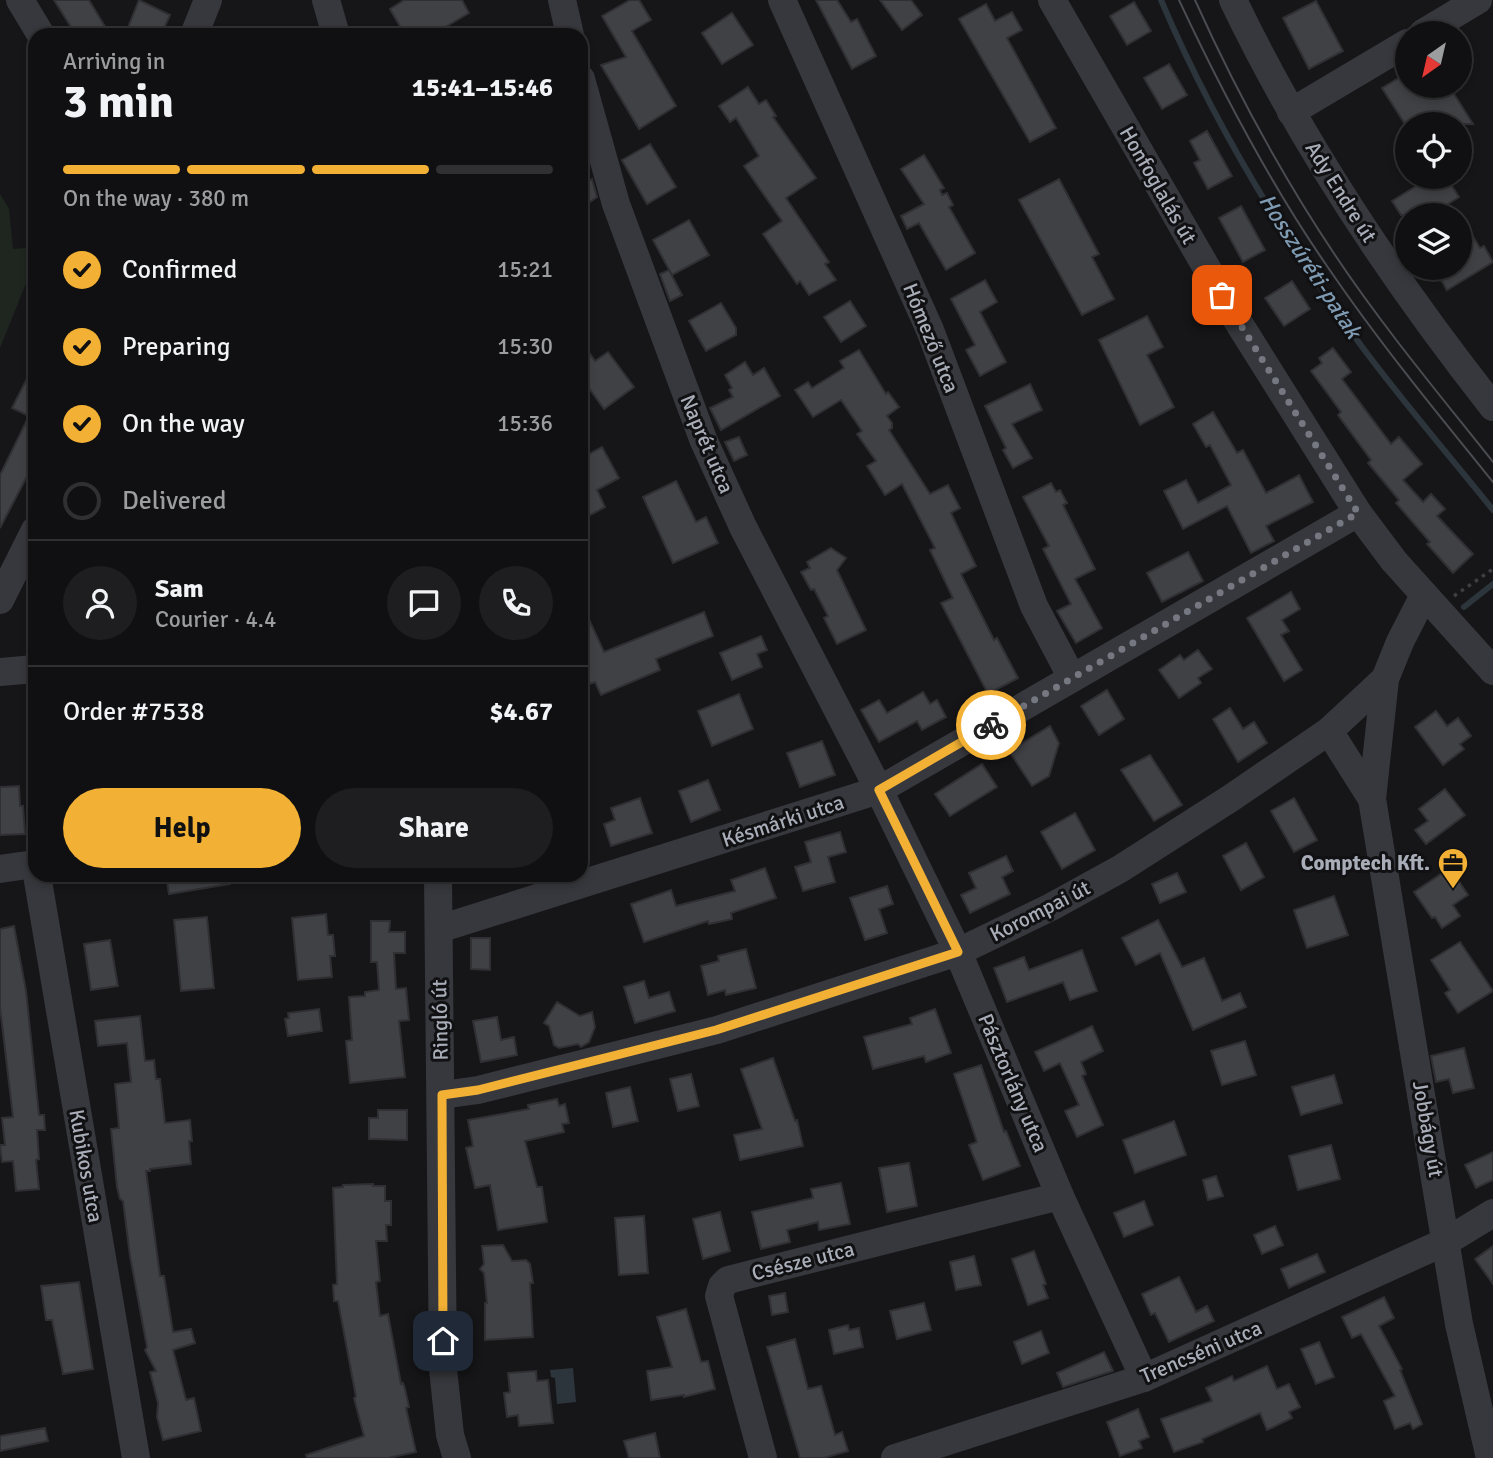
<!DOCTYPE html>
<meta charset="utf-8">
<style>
body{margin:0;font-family:Signika,sans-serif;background:#1e1e20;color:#f1f3f6;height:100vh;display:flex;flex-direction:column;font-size:26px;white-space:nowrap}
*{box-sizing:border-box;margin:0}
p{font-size:23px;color:#9c9d9f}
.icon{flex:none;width:38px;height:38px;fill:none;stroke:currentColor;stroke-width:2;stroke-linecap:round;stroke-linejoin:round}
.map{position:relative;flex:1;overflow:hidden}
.panel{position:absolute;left:28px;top:28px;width:560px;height:854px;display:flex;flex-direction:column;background:#101012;border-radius:21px;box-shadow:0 4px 10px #0003,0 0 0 2px #303032}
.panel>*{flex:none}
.needle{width:46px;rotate:214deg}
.buttons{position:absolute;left:1395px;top:21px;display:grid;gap:14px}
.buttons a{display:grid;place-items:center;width:77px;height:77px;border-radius:50%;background:#101012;box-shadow:0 4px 10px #0003,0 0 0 2px #303032;font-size:35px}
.pin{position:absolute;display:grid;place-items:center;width:60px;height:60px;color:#fff;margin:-30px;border-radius:14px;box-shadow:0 4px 10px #0006}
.courier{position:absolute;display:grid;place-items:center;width:70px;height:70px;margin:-35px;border:5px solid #f2b134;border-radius:50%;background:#fff;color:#222;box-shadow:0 2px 9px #0007}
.headline em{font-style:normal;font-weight:700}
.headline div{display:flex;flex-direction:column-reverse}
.headline{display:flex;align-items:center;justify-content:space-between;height:119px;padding:0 35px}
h1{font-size:46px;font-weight:700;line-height:52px}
.bar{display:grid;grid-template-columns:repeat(4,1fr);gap:10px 7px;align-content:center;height:84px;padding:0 35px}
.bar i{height:9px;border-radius:5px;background:#303032}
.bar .active{background:#f2b134}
.bar p{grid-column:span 4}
.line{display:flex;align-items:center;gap:18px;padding:0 35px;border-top:2px solid #303032}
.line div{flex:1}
.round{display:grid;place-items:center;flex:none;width:74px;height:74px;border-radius:37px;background:#1e1e20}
ol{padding:0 35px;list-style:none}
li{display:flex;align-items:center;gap:21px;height:77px}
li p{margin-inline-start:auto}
li .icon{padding:7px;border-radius:50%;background:#f2b134;color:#111;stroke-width:4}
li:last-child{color:#9c9d9f}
li i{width:38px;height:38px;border:4px solid #303032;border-radius:50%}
.button{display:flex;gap:14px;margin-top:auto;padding:14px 35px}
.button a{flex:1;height:80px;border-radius:42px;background:#f2b134;color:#111;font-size:28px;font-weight:700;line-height:80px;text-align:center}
.button a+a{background:#1e1e20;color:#f1f3f6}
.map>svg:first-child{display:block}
.green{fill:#1e261f}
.water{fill:#2c353c}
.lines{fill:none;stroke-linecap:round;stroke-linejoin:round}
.stream{stroke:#2c353c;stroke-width:6}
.building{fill:#404145;stroke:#303034;stroke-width:2}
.path{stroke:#3d3f44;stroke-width:3.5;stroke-dasharray:3.5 5;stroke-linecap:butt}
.minor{stroke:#37383d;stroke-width:28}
.tram{stroke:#4a4c52;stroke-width:2}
.done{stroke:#757880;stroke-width:7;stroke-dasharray:0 12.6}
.route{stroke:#f2b134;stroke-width:9}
.labels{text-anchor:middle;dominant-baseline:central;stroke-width:6;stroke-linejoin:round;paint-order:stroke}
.street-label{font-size:21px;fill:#a8adb8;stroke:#111113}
.poi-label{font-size:21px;font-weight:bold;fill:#a8adb8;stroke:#111113;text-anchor:end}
.water-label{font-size:23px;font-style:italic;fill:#7f9bb3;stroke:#111113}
</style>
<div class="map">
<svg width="1493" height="1458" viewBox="0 0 1493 1458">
<rect width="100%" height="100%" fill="#161618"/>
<!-- green -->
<polygon class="green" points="0,194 9,209 13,249 35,247 35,275 29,276 0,348"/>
<!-- water -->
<polygon class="water" points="573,1368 576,1402 557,1404 555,1378 551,1377 550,1370"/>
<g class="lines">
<!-- stream -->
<g class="stream">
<path d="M1161 0C1213 122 1282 236 1360 344 1402 401 1449 455 1493 510"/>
<polyline points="1464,607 1493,584"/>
</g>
</g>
<!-- building -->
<g class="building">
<polygon points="54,0 89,0 107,30 98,35 76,35"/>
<polygon points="139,0 170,15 161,35 125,35"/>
<polygon points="404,0 462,0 469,13 432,35 405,35 390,9"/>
<polygon points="630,0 639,0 651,20 632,31 676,106 639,129 601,65 626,57 602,16"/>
<polygon points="816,0 837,0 851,22 857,19 876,56 852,69"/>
<polygon points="880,0 911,0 922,15 902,30"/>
<polygon points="1316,1 1343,51 1309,69 1283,18"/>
<polygon points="1134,2 1151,31 1127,45 1110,16"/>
<polygon points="986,4 995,21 1012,12 1022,30 1007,38 1056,128 1030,142 959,19"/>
<polygon points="732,13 753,45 722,64 702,33"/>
<polygon points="1169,64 1187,95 1162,109 1144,78"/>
<polygon points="1407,73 1407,86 1449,86 1473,124 1405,124 1382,88"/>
<polygon points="748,87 759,104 766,100 776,116 773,117 816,178 786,198 829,262 825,264 836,280 809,295 800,281 797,284 763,234 782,221 744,166 759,156 736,118 730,122 719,106"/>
<polygon points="1207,131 1232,176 1208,189 1194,163 1200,160 1190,141"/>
<polygon points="650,144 676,187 647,204 622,160"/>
<polygon points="924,155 944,188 940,190 942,195 947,193 953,205 949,207 975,253 946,270 919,223 907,229 901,216 924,204 901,169"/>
<polygon points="1431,177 1446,177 1459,197 1431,215 1401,215 1392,201"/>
<polygon points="592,179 597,197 581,208 581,185"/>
<polygon points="1059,179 1099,254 1092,257 1114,299 1082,315 1019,200"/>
<polygon points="1241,206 1265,250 1243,262 1219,218"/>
<polygon points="689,220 709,255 672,275 653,240"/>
<polygon points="1472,235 1480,248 1484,246 1493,262 1447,290 1434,268 1460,268 1460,243"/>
<polygon points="669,270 682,295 670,301 660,274"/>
<polygon points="985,280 997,302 980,312 1006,362 980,376 966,350 975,345 951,299"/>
<polygon points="1292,281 1310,309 1284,326 1265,298"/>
<polygon points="850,301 866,326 841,342 824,317"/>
<polygon points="721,303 736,328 736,335 706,351 689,321"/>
<polygon points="1147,316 1163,347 1147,355 1174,407 1140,425 1099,340"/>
<polygon points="581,341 595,361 608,352 634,387 604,409 581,377"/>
<polygon points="1333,348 1351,372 1342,379 1391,444 1399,437 1422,464 1403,480 1423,502 1431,494 1445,509 1437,516 1473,554 1453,573 1427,544 1430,542 1396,503 1399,500 1368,463 1371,460 1338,415 1341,412 1311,371 1322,363 1319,358"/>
<polygon points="859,350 886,394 888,392 899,407 887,416 892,423 892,428 889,430 930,494 948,485 960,508 951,513 976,566 961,574 994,640 997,638 1018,678 988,694 941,603 953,598 930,550 935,548 902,484 885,495 867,466 876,461 857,434 862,431 841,400 813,417 795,390 808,382 812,388 844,368 840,361"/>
<polygon points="745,362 753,375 764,368 780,396 721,430 710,408 733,397 729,390 732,388 725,375"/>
<polygon points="35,363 35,461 0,528 0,475 29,416 12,408"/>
<polygon points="1030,384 1042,410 1012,424 1032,458 1013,468 1003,450 1006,448 985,406"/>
<polygon points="1213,412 1237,453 1243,450 1266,493 1299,475 1313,502 1266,526 1274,541 1251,553 1227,506 1183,529 1164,491 1186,480 1198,503 1231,485 1210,445 1206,447 1193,424"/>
<polygon points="739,437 747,455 734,461 725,442"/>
<polygon points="602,447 619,478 597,490 605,507 581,520 581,458"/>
<polygon points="676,481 696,522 706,517 718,543 673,563 643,497"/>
<polygon points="1051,483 1056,492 1060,490 1067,503 1063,505 1095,569 1075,579 1102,628 1076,643 1057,611 1071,604 1043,549 1049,546 1023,497"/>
<polygon points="831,548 846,558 837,570 866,630 837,644 824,618 828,616 814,589 811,590 801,572 810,568 807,562"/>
<polygon points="1188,552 1203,581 1162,602 1147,573"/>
<polygon points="1291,592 1300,609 1282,620 1289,631 1281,635 1302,670 1284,681 1247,618"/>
<polygon points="581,602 604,652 704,612 713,636 656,659 660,670 601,695 595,682 590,684 581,662"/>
<polygon points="761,636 767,650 757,654 762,667 732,680 720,653"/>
<polygon points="1198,650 1212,669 1198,678 1201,683 1179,698 1159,670 1180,655 1184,660"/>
<polygon points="1107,690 1124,719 1099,735 1081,706"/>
<polygon points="923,692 930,704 937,700 946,717 922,730 917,721 879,742 861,710 879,700 887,713"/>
<polygon points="739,694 753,729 712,746 698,711"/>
<polygon points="1230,708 1243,729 1254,722 1267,743 1238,762 1213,719"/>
<polygon points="1436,711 1447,726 1458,718 1471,736 1460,744 1464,749 1443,765 1415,727"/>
<polygon points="1050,726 1059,743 1049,776 1032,786 1009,751"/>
<polygon points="822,741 835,775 800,787 787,753"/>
<polygon points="1150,755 1182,805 1154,821 1121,770"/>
<polygon points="982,764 997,787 950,816 935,794"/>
<polygon points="708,780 720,810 691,822 679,791"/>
<polygon points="19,786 20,806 23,806 25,834 0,835 0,787"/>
<polygon points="1445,789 1465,815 1426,844 1415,830 1428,821 1419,809"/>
<polygon points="640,798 652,833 611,846 604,824 615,820 611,808"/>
<polygon points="1294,798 1317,840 1294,852 1271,811"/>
<polygon points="1075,813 1095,850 1062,869 1041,832"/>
<polygon points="840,832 846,852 828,857 835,882 803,891 795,867 811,862 805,842"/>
<polygon points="1246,843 1264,877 1241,890 1223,856"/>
<polygon points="1006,856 1013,871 1002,877 1010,894 970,913 961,895 976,888 969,873"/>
<polygon points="765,868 776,898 731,913 732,919 709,924 708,921 644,942 631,904 671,890 676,906 735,891 731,880"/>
<polygon points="1450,868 1468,895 1453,905 1460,916 1442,928 1435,917 1432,918 1414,892"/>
<polygon points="1177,873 1186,892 1160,903 1152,884"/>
<polygon points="166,875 229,875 230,884 169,894"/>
<polygon points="887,886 893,904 879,909 887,933 865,940 850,898"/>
<polygon points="1334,896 1348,935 1307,948 1294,910"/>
<polygon points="326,914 328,935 333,935 335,956 330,956 332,977 298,980 292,918"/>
<polygon points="207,917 214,988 181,991 174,920"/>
<polygon points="1158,920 1182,967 1204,958 1222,1001 1240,993 1246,1007 1193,1030 1160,953 1136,965 1122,938"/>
<polygon points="371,921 390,921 389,932 405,932 405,953 394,953 396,989 406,988 409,1020 399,1021 405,1077 350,1083 346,1041 352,1040 349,997 365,996 365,992 379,990 377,962 371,962"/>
<polygon points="14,926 26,991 39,1115 44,1115 45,1130 37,1130 39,1159 36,1160 39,1189 16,1191 13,1161 2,1162 0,1145 5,1145 2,1118 13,1117 0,1007 0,929"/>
<polygon points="471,938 490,938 490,970 471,969"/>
<polygon points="110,940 118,986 91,990 84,944"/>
<polygon points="1460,942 1493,991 1458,1013 1445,993 1450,990 1431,960"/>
<polygon points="746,949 756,988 726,995 725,990 708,995 701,966 719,961 718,956"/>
<polygon points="1082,950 1097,991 1070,1000 1063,982 1007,1002 994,968 1024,957 1029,970"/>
<polygon points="644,981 649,998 669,992 675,1011 635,1023 624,987"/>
<polygon points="557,1002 580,1016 592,1012 595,1027 589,1042 581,1047 578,1044 559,1048 554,1045 549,1026 544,1023"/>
<polygon points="319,1009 322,1031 288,1036 285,1019 289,1018 288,1013"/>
<polygon points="935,1009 951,1053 926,1062 924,1056 873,1069 864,1037 912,1024 910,1018"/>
<polygon points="140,1016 145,1061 154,1060 156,1079 160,1079 165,1123 190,1120 192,1141 189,1141 191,1164 150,1169 150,1171 146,1171 160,1276 164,1276 173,1332 191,1329 195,1343 173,1350 186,1400 194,1398 201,1431 163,1440 157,1417 158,1403 150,1372 156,1371 145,1350 147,1347 130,1256 123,1201 120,1199 117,1187 111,1129 119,1128 115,1084 131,1082 127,1043 98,1046 95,1021"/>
<polygon points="497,1017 501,1040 514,1037 517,1055 481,1062 473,1021"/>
<polygon points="1092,1026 1103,1051 1081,1062 1086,1074 1082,1076 1103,1125 1077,1137 1065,1111 1079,1105 1060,1063 1044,1071 1035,1052"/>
<polygon points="1245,1041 1256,1075 1222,1085 1211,1051"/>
<polygon points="1464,1048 1474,1088 1453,1093 1449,1079 1436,1082 1431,1056"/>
<polygon points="773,1058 795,1121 797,1120 803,1146 740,1160 734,1135 762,1129 741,1069"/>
<polygon points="981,1065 1004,1132 1006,1131 1020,1166 983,1180 969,1145 977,1142 954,1074"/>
<polygon points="691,1074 699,1106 678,1111 670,1079"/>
<polygon points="1334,1075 1342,1103 1301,1115 1292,1087"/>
<polygon points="630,1087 638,1121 613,1127 606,1093"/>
<polygon points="557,1099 559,1106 565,1104 569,1123 562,1124 564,1132 525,1141 537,1187 542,1187 547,1222 498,1230 490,1185 475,1188 466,1148 473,1146 468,1120 529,1109 528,1105"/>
<polygon points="378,1110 407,1110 407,1140 369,1139 369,1118 378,1118"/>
<polygon points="1174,1121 1186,1155 1135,1173 1123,1140"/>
<polygon points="1331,1145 1340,1179 1298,1190 1289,1156"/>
<polygon points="1493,1152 1493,1180 1476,1188 1465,1165"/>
<polygon points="909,1163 917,1206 887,1212 879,1168"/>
<polygon points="1216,1176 1223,1196 1208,1200 1203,1180"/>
<polygon points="841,1183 850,1224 819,1230 818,1222 787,1230 790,1242 761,1249 752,1212 813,1198 811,1189"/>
<polygon points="373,1184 373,1186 385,1186 385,1201 391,1201 391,1225 386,1225 387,1241 376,1241 380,1281 376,1282 380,1316 388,1314 401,1384 403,1383 405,1389 409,1407 406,1408 416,1452 388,1458 307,1458 306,1455 364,1436 354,1398 356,1397 338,1301 334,1301 333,1285 337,1284 333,1188 343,1187 343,1185"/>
<polygon points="1144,1201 1153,1225 1124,1237 1114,1213"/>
<polygon points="720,1212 730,1251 703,1259 693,1219"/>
<polygon points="644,1216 648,1273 619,1275 615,1218"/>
<polygon points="1275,1226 1283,1245 1262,1254 1254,1235"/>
<polygon points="503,1245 512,1261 526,1260 530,1264 533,1283 530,1283 533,1337 485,1340 485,1303 487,1303 484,1273 480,1269 484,1264 482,1246"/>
<polygon points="1493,1246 1493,1284 1475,1259"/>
<polygon points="1034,1251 1046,1284 1043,1285 1048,1298 1028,1305 1012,1259"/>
<polygon points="1317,1254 1325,1272 1289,1288 1281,1269"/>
<polygon points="974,1256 981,1285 956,1290 950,1262"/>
<polygon points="1179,1277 1196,1312 1207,1306 1214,1321 1169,1342 1155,1313 1151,1315 1142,1294"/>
<polygon points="79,1282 93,1369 63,1374 52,1320 46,1320 41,1286"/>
<polygon points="785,1293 788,1312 772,1315 769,1296"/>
<polygon points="1384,1297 1394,1318 1379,1326 1402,1369 1400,1370 1422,1424 1413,1429 1410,1423 1395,1429 1384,1401 1395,1396 1361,1334 1352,1338 1342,1317"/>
<polygon points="924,1303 931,1330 897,1339 890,1311"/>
<polygon points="686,1309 701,1362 708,1361 715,1389 684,1397 684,1395 651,1400 647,1371 672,1367 657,1317"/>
<polygon points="848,1325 849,1330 859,1328 863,1347 834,1354 829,1330"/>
<polygon points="1041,1331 1049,1353 1022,1364 1014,1342"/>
<polygon points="795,1339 808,1389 821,1386 835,1435 842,1432 848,1451 824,1458 800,1458 767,1347"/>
<polygon points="1319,1342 1334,1377 1316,1384 1301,1349"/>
<polygon points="1104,1352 1113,1371 1063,1387 1057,1373"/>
<polygon points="1267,1366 1277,1389 1289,1384 1300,1407 1289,1412 1292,1418 1267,1430 1260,1413 1202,1439 1203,1442 1174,1452 1161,1419 1212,1401 1206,1388 1232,1376 1234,1381"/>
<polygon points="536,1371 537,1381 548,1380 553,1423 519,1426 518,1415 507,1417 504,1393 510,1392 508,1373"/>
<polygon points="1138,1409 1149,1437 1139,1441 1142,1448 1120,1456 1107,1422"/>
<polygon points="45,1428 48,1441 0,1451 0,1436"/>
<polygon points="655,1433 660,1458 629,1458 624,1441"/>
</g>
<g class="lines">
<!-- path -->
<polyline class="path" points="1454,596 1493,569"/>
<!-- minor -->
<g class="minor">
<polyline points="20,0 41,35"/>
<polyline points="326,0 336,35"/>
<polyline points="562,0 570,35"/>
<polyline points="782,0 930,330 1034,606 1072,678"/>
<polyline points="1052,0 1235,317 1358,513 1394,561 1493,671"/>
<path d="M1233 0C1303 146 1393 280 1493 407"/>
<polyline points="1423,33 1478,0"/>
<polyline points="194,35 208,0"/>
<polyline points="581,79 616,204 703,439 743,527 879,790 958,952 1060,1196 1144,1378"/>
<polyline points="1291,112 1407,43"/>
<polyline points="1424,595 1400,642 1385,679 1372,799 1459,1324 1490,1458"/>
<polyline points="0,600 35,530"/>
<polyline points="0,672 35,669"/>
<polyline points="1329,731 1372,799"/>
<polyline points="0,869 35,864"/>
<polyline points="37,875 136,1458"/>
<polyline points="438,875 443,1369 450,1435 457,1458"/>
<polyline points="439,929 879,790 1358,513"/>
<polyline points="442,1095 478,1090 717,1030 958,952 1051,907 1120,869 1231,798 1329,731 1385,679"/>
<polyline points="763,1458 719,1296 722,1286 728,1280 1060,1196"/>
<polyline points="895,1458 1144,1378 1447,1241 1493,1213"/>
</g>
<!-- tram -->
<g class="tram">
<path d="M1179 0C1222 92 1269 182 1327 266 1378 341 1436 412 1493 482"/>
<path d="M1195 0C1235 89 1281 174 1335 255 1383 327 1439 394 1493 462"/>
</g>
</g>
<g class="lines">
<!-- done -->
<polyline class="done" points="991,725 1358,513 1222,295"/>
<!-- route -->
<polyline class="route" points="443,1341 442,1095 478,1090 716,1030 958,952 879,790 991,725"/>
</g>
<!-- icons -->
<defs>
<g id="office-pin" transform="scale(1.575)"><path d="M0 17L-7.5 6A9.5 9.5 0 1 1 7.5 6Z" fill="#f2b134" stroke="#111113"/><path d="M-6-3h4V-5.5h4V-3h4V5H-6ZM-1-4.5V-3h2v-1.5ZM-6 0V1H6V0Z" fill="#111"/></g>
</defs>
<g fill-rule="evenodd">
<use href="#office-pin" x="1453" y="863"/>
</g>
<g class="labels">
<!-- street labels -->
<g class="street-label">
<text transform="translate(1158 185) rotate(60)">Honfoglalás út</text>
<text transform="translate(1341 192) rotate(58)">Ady Endre út</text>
<text transform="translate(931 338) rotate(68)">Hómező utca</text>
<text transform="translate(707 444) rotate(67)">Naprét utca</text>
<text transform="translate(783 821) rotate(-18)">Késmárki utca</text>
<text transform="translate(1040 911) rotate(-27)">Korompai út</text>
<text transform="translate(440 1020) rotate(-91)">Ringló út</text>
<text transform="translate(1013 1083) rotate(67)">Pásztorlány utca</text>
<text transform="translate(1428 1129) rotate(80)">Jobbágy út</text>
<text transform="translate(86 1166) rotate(80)">Kubikos utca</text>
<text transform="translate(803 1261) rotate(-14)">Csésze utca</text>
<text transform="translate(1201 1352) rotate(-23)">Trencséni utca</text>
</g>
<!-- poi labels -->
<g class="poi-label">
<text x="1430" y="863">Comptech Kft.</text>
</g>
<!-- water labels -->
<g class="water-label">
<text transform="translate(1310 266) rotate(57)">Hosszúréti-patak</text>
</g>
</g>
</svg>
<div class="buttons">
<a><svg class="needle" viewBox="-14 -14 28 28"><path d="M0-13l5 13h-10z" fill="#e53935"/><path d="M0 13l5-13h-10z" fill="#9c9d9f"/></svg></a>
<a><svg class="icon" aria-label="locate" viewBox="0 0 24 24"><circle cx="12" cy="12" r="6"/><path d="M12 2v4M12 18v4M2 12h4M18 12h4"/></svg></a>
<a><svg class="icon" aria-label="layers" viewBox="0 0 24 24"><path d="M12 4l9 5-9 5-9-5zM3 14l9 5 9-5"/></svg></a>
</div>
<div class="pin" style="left:1222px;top:295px;background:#ea580c"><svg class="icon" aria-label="bag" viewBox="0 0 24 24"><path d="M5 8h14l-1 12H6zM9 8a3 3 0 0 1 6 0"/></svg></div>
<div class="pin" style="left:443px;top:1341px;background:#1f2937"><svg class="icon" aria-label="home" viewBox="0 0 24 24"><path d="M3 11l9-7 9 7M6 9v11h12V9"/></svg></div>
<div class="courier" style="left:991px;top:725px"><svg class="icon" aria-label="bike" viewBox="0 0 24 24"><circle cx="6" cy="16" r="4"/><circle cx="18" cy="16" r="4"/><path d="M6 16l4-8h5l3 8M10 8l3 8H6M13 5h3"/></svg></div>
<section class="panel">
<div class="headline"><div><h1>3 min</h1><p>Arriving in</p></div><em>15:41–15:46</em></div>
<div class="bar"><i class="active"></i><i class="active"></i><i class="active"></i><i></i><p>On the way · 380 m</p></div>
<ol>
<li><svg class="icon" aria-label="check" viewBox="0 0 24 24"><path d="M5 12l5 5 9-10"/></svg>Confirmed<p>15:21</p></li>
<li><svg class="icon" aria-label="check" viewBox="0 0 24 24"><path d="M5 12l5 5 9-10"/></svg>Preparing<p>15:30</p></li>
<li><svg class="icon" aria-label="check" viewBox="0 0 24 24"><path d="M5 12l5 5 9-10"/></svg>On the way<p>15:36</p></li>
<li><i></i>Delivered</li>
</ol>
<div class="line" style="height:126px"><a class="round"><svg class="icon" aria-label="person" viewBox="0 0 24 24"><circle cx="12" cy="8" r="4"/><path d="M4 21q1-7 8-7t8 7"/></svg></a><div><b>Sam</b><p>Courier · 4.4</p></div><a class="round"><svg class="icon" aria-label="chat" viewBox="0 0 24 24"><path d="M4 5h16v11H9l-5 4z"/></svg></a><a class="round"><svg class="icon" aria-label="phone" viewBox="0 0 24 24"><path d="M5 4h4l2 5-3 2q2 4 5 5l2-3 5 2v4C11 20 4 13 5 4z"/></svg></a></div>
<div class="line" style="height:91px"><div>Order #7538</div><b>$4.67</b></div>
<div class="button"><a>Help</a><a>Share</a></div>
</section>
</div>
